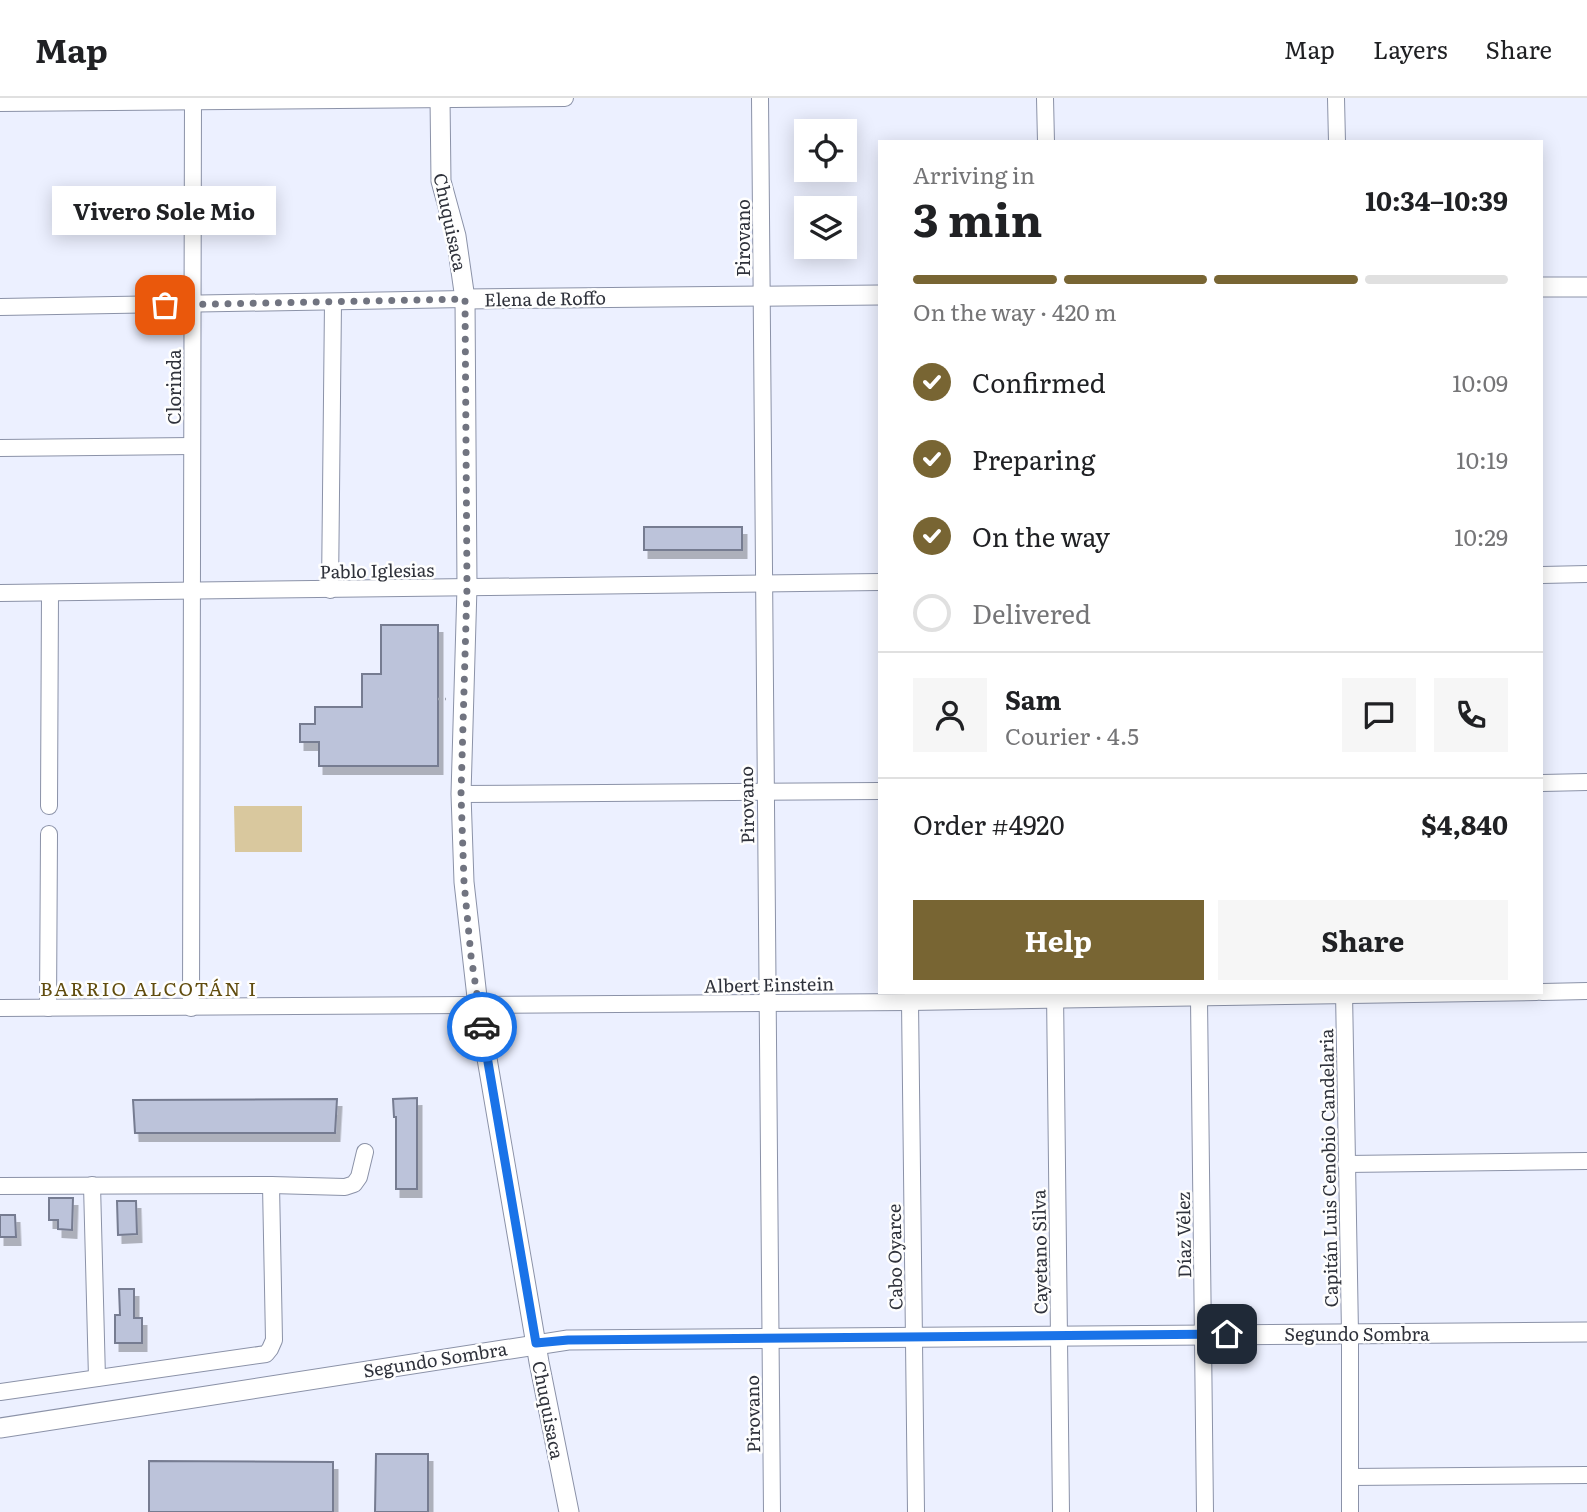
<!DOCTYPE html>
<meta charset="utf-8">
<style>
body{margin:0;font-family:Literata,serif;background:#f6f6f6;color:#202124;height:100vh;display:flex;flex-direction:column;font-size:26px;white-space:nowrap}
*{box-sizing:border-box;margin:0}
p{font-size:23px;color:#757577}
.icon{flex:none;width:38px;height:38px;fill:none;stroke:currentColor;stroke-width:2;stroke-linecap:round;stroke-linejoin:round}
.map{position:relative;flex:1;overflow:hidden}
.side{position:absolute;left:878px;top:42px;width:665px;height:854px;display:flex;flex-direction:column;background:#fff;border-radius:0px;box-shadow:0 4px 18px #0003}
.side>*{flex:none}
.tools{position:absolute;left:794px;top:21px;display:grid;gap:14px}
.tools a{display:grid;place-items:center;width:63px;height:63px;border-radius:0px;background:#fff;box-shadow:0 4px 18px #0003;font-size:35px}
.pin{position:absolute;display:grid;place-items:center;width:60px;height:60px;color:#fff;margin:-30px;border-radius:14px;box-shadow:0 4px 10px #0006}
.courier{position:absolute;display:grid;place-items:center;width:70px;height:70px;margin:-35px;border:5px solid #1a73e8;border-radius:50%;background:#fff;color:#222;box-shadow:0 2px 9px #0007}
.bubble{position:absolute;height:49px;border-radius:0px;background:#fff;box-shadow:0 4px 18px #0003;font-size:23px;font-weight:700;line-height:49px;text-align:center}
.head em{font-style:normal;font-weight:700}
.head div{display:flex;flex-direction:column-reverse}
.head{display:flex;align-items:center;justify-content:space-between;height:119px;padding:0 35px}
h1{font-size:46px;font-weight:700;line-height:52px}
.bar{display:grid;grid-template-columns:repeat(4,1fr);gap:10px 7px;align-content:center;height:84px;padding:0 35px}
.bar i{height:9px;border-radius:5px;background:#e0e0e0}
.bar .on{background:#786533}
.bar p{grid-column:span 4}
.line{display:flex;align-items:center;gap:18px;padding:0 35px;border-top:2px solid #e0e0e0}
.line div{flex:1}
.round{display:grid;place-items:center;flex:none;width:74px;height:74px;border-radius:0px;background:#f6f6f6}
ol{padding:0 35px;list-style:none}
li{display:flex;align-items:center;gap:21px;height:77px}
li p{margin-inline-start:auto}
li .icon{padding:7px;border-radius:50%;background:#786533;color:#fff;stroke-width:4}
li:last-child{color:#757577}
li i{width:38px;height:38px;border:4px solid #e0e0e0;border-radius:50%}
.button{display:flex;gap:14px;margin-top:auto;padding:14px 35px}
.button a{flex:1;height:80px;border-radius:0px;background:#786533;color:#fff;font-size:28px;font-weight:700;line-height:80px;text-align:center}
.button a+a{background:#f6f6f6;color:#202124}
header{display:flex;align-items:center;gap:42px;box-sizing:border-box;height:98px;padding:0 35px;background:#fff;border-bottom:2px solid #e0e0e0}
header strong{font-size:33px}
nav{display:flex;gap:38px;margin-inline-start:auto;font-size:24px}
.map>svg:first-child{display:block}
.green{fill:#d9c89e}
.building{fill:#bcc3da;stroke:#767c91;stroke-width:2;filter:url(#shadow)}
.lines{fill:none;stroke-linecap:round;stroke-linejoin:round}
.minor-casing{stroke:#8b92a8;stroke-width:18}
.tertiary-casing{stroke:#8b92a8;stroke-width:21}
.path{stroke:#a0a4b0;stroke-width:2.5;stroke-dasharray:2 5;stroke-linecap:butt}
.minor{stroke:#fff;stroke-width:16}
.tertiary{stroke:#fff;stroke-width:19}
.done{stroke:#717480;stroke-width:7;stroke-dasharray:0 12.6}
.route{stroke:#1a73e8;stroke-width:9}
.labels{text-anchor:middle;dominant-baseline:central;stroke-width:5;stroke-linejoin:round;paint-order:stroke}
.street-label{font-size:18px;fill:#2f323b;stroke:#fefefe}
.neighbourhood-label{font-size:19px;letter-spacing:2px;fill:#614c0e;stroke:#fefefe}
</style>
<header>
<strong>Map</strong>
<nav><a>Map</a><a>Layers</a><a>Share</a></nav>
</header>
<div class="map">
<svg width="1587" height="1414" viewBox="0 0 1587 1414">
<defs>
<filter id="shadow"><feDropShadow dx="4.5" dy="8" stdDeviation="0" flood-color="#0004"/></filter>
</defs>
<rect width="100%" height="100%" fill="#ecf0ff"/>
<!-- green -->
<polygon class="green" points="234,708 302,708 302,754 235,754"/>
<!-- building -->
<g class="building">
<rect x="644" y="429" width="98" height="23"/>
<polygon points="381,527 438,527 438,668 319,668 319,644 300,644 300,626 315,626 315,609 362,609 362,576 381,576"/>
<polygon points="417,1000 417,1091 396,1091 396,1019 394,1019 393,1001"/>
<polygon points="337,1001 335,1035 135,1035 133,1002"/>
<polygon points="49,1100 73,1100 72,1132 58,1131 58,1122 49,1122"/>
<polygon points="117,1103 136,1103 137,1136 118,1137"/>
<polygon points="0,1117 15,1117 16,1139 0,1139"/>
<polygon points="119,1191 134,1191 134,1220 142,1220 142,1245 115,1245 115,1217 120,1217"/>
<polygon points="376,1356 428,1356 428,1414 375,1414"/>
<polygon points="149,1363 333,1364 333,1414 149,1414"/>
</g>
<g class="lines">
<!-- minor casing -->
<g class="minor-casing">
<g id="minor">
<polyline points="760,0 772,1414"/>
<polyline points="1045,0 1046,44"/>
<polyline points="1336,0 1337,44"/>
<polyline points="0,5 565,0"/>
<polyline points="0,209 465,201"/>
<polyline points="0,350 192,348"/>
<polyline points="1542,477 1587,476"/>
<polyline points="330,492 333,204"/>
<polyline points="0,495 880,484"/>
<polyline points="1542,685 1587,684"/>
<polyline points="461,696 880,693"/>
<polyline points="49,708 50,495"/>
<polyline points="1055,894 1061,1414"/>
<polyline points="1344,894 1350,1235 1350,1414"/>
<polyline points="1542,894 1587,893"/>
<polyline points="1199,901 1205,1414"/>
<polyline points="910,904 916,1414"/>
<polyline points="0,910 910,904 1537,894"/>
<polyline points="48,910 49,736"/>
<polyline points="191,910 193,0"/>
<polyline points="1346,1066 1587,1063"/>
<polyline points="92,1087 97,1280"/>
<polyline points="0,1088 271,1087 345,1089 354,1086 359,1079 365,1054"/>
<polyline points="0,1294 266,1256 270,1251 274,1242 271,1087"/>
<polyline points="1350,1379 1587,1377"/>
</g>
</g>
<!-- tertiary casing -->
<g class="tertiary-casing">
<g id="tertiary">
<polyline points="440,0 441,83 456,138 465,201 467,489 461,696 464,784 478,908 539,1264 569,1414"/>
<polyline points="1542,189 1587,189"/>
<polyline points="465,201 880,197"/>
<polyline points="0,1330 568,1242 1587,1234"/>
</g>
</g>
<!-- path -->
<polyline class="path" points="438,601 446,601"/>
<!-- minor -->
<use href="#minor" class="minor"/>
<!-- tertiary -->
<use href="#tertiary" class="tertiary"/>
</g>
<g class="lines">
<!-- done -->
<polyline class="done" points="165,207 465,201 467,489 461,696 464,784 471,858 482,929"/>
<!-- route -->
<polyline class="route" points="482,929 536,1245 568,1242 1227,1236"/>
</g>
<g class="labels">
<!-- street labels -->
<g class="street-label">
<text transform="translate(451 124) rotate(78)">Chuquisaca</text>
<text transform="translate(742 140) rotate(-90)">Pirovano</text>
<text transform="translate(545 200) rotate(-1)">Elena de Roffo</text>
<text transform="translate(173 289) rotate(-90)">Clorinda</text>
<text transform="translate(377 472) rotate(-1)">Pablo Iglesias</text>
<text transform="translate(746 707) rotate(-91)">Pirovano</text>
<text transform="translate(769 886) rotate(-1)">Albert Einstein</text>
<text transform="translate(1328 1070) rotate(-91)">Capitán Luis Cenobio Candelaria</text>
<text transform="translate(1183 1137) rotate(-91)">Díaz Vélez</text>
<text transform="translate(1039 1154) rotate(-91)">Cayetano Silva</text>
<text transform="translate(894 1159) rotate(-91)">Cabo Oyarce</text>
<text x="1357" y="1235">Segundo Sombra</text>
<text transform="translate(435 1261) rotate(-9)">Segundo Sombra</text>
<text transform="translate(549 1312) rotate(79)">Chuquisaca</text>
<text transform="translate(752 1316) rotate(-91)">Pirovano</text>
</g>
<!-- neighbourhood labels -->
<g class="neighbourhood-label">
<text x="149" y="890">BARRIO ALCOTÁN I</text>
</g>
</g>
</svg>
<div class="tools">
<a><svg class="icon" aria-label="locate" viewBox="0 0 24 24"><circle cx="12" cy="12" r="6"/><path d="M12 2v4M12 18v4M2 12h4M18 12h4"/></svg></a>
<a><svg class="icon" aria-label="layers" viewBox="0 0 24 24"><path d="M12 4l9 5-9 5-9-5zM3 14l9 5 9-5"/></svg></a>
</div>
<div class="pin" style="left:165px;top:207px;background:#ea580c"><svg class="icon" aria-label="bag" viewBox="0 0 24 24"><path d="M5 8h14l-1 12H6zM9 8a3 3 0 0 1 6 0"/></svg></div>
<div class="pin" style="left:1227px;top:1236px;background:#1f2937"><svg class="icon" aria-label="home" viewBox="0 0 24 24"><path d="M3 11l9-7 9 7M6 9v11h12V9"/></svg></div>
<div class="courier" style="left:482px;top:929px"><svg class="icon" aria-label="car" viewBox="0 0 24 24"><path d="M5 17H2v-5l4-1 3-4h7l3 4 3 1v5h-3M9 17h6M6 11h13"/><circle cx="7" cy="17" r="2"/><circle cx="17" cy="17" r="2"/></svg></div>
<div class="bubble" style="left:52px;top:88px;width:224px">Vivero Sole Mio</div>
<section class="side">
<div class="head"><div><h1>3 min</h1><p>Arriving in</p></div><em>10:34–10:39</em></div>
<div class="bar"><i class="on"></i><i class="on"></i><i class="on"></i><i></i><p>On the way · 420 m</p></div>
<ol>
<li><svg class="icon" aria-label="check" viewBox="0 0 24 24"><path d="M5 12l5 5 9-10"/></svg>Confirmed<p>10:09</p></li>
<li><svg class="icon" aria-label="check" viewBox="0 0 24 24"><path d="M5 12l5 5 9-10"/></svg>Preparing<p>10:19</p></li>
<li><svg class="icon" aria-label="check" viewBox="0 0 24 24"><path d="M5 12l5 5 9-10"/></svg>On the way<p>10:29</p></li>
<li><i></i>Delivered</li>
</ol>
<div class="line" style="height:126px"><a class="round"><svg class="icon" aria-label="person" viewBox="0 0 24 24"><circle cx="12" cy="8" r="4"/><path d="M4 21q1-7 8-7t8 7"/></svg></a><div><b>Sam</b><p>Courier · 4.5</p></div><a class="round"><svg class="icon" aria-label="chat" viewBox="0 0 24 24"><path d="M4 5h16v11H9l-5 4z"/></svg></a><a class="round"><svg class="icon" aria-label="phone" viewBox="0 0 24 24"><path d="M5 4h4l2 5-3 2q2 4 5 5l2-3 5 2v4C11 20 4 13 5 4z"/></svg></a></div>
<div class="line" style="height:91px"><div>Order #4920</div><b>$4,840</b></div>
<div class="button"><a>Help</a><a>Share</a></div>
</section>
</div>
